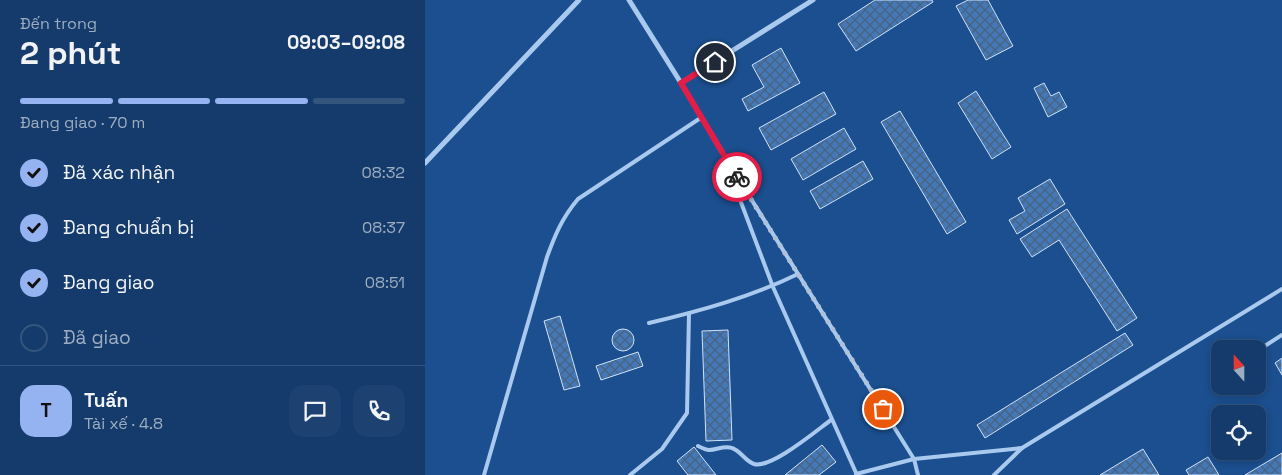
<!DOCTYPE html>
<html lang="vi">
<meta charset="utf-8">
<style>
body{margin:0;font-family:"Space Grotesk",sans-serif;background:#1d4271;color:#f1f3f6;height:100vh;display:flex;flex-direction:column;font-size:19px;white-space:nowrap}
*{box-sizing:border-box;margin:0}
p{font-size:16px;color:#9dadc1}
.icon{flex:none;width:28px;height:28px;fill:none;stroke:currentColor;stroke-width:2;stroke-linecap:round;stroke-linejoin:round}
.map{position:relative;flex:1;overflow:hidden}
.panel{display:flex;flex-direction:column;background:#143b6b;width:425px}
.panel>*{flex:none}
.needle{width:32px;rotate:339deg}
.controls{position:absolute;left:786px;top:340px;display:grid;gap:10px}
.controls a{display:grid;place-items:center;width:55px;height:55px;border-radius:10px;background:#143b6b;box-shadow:0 2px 8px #0003,0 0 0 1px #33557e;font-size:25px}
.pin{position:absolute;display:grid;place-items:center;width:42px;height:42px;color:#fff;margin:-21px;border:2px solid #fff;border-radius:50%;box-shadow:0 1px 5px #0007}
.courier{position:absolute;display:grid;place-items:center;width:50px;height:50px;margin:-25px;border:4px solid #e11d48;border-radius:50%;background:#fff;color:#222;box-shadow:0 1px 6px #0007}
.summary em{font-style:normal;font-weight:800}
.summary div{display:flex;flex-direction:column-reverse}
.summary{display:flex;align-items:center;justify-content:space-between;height:85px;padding:0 20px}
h1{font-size:32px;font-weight:800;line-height:38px}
.bar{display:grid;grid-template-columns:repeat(4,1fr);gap:8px 5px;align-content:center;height:60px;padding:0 20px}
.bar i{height:6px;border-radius:4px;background:#33557e}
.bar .active{background:#95b2f1}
.bar p{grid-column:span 4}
.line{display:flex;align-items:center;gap:12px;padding:0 20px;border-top:1px solid #33557e}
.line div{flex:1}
.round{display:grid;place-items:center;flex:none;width:52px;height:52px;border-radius:15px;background:#1d4271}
ol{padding:0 20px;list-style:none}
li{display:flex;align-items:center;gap:15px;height:55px}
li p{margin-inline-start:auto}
li .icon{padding:5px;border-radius:50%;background:#95b2f1;color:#111;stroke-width:4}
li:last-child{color:#9dadc1}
li i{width:28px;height:28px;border:2px solid #33557e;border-radius:50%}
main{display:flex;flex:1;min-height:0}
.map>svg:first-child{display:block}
.building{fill:url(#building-cross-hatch);stroke:#cfe3fa}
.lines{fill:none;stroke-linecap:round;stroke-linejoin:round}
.lane{stroke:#a9c9ee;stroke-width:4}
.street{stroke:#a9c9ee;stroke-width:5}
.done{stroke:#afc1d8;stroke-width:5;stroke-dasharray:0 9}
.route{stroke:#e11d48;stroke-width:6}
</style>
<main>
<section class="panel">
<div class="summary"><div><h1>2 phút</h1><p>Đến trong</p></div><em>09:03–09:08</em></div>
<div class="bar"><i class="active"></i><i class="active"></i><i class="active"></i><i></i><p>Đang giao · 70 m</p></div>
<ol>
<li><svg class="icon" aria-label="check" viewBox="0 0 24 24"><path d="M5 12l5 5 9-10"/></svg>Đã xác nhận<p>08:32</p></li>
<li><svg class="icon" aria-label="check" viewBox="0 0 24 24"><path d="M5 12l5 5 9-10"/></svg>Đang chuẩn bị<p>08:37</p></li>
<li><svg class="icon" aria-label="check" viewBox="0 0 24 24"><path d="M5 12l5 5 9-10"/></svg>Đang giao<p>08:51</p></li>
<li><i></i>Đã giao</li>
</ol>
<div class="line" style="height:90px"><b class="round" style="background:#95b2f1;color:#111">T</b><div><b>Tuấn</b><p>Tài xế · 4.8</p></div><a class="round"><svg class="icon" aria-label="chat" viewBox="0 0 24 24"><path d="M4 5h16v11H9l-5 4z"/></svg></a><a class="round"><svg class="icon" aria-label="phone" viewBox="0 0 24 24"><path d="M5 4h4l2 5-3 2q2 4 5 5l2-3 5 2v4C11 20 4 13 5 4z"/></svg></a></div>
</section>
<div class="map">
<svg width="857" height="475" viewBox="0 0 857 475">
<defs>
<pattern id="building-cross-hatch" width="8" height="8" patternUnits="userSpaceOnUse" patternTransform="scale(1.25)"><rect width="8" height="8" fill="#4478b7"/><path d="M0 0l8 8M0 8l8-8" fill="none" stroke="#486282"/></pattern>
</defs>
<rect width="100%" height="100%" fill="#1b4f8f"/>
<!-- building -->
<g class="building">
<polygon points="450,0 507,0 508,2 431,51 413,24"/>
<polygon points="543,0 563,0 588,46 561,60 531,6"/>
<polygon points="356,48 375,83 323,111 317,99 339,87 327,65"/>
<polygon points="619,83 626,96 634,92 642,107 623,117 609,88"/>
<polygon points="551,91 586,147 567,159 533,103"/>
<polygon points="399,92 411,114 346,150 334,128"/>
<polygon points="475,111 541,222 522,234 456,122"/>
<polygon points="419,128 431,149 378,180 366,159"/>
<polygon points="438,161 448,179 395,209 385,191"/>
<polygon points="625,179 640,204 592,234 584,220 600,211 593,198"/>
<polygon points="642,209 712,318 692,331 634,240 607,257 595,239"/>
<polygon points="135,316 155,386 139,390 119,321"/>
<circle cx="198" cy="340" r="11"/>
<polygon points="303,330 307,440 281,441 277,331"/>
<polygon points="700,333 708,345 560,438 552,425"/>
<polygon points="213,352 218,366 176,380 171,366"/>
<polygon points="857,358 857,375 850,363"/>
<polygon points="397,445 411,462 394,475 360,475"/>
<polygon points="269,447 291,475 263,475 252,461"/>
<polygon points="718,449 734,475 675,475"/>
<polygon points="857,453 857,475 820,475"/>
<polygon points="783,457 794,475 764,475 761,470"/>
</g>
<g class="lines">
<!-- lane -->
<g class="lane">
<polyline points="256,83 296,151 489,459 493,475"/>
<polyline points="300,160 348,287 432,475"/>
<path d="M224 323C275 311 326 297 373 274"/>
<polyline points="832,351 857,335"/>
<path d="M273 446C277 448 281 450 284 450 292 450 299 445 307 448 316 451 320 461 329 464 346 469 392 430 406 420"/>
<polyline points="431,474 489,459 597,448"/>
<path d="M59 475 122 257C130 235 137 218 153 199L277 117"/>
<polyline points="205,475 237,449 262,413 264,313"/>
<polyline points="569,475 597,448 857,289"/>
</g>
<!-- street -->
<g class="street">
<polyline points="204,0 256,83 388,0"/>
<polyline points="0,163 154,0"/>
</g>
</g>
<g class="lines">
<!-- done -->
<polyline class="done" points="312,177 458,409"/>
<!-- route -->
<polyline class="route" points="290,62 256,83 312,177"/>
</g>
</svg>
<div class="controls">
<a><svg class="needle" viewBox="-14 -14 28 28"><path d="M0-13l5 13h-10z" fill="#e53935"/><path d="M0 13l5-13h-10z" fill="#9dadc1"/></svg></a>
<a><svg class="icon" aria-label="locate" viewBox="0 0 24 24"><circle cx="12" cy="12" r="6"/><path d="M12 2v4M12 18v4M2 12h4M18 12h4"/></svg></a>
</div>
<div class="pin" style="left:458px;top:409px;background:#ea580c"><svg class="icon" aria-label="bag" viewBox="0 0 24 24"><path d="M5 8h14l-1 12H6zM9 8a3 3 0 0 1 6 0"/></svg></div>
<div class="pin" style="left:290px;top:62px;background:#1f2937"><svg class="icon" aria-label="home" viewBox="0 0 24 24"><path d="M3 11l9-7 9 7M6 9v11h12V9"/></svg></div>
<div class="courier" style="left:312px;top:177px"><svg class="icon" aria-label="bike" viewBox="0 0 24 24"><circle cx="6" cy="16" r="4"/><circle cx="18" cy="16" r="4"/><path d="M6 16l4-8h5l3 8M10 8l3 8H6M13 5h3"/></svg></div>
</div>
</main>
